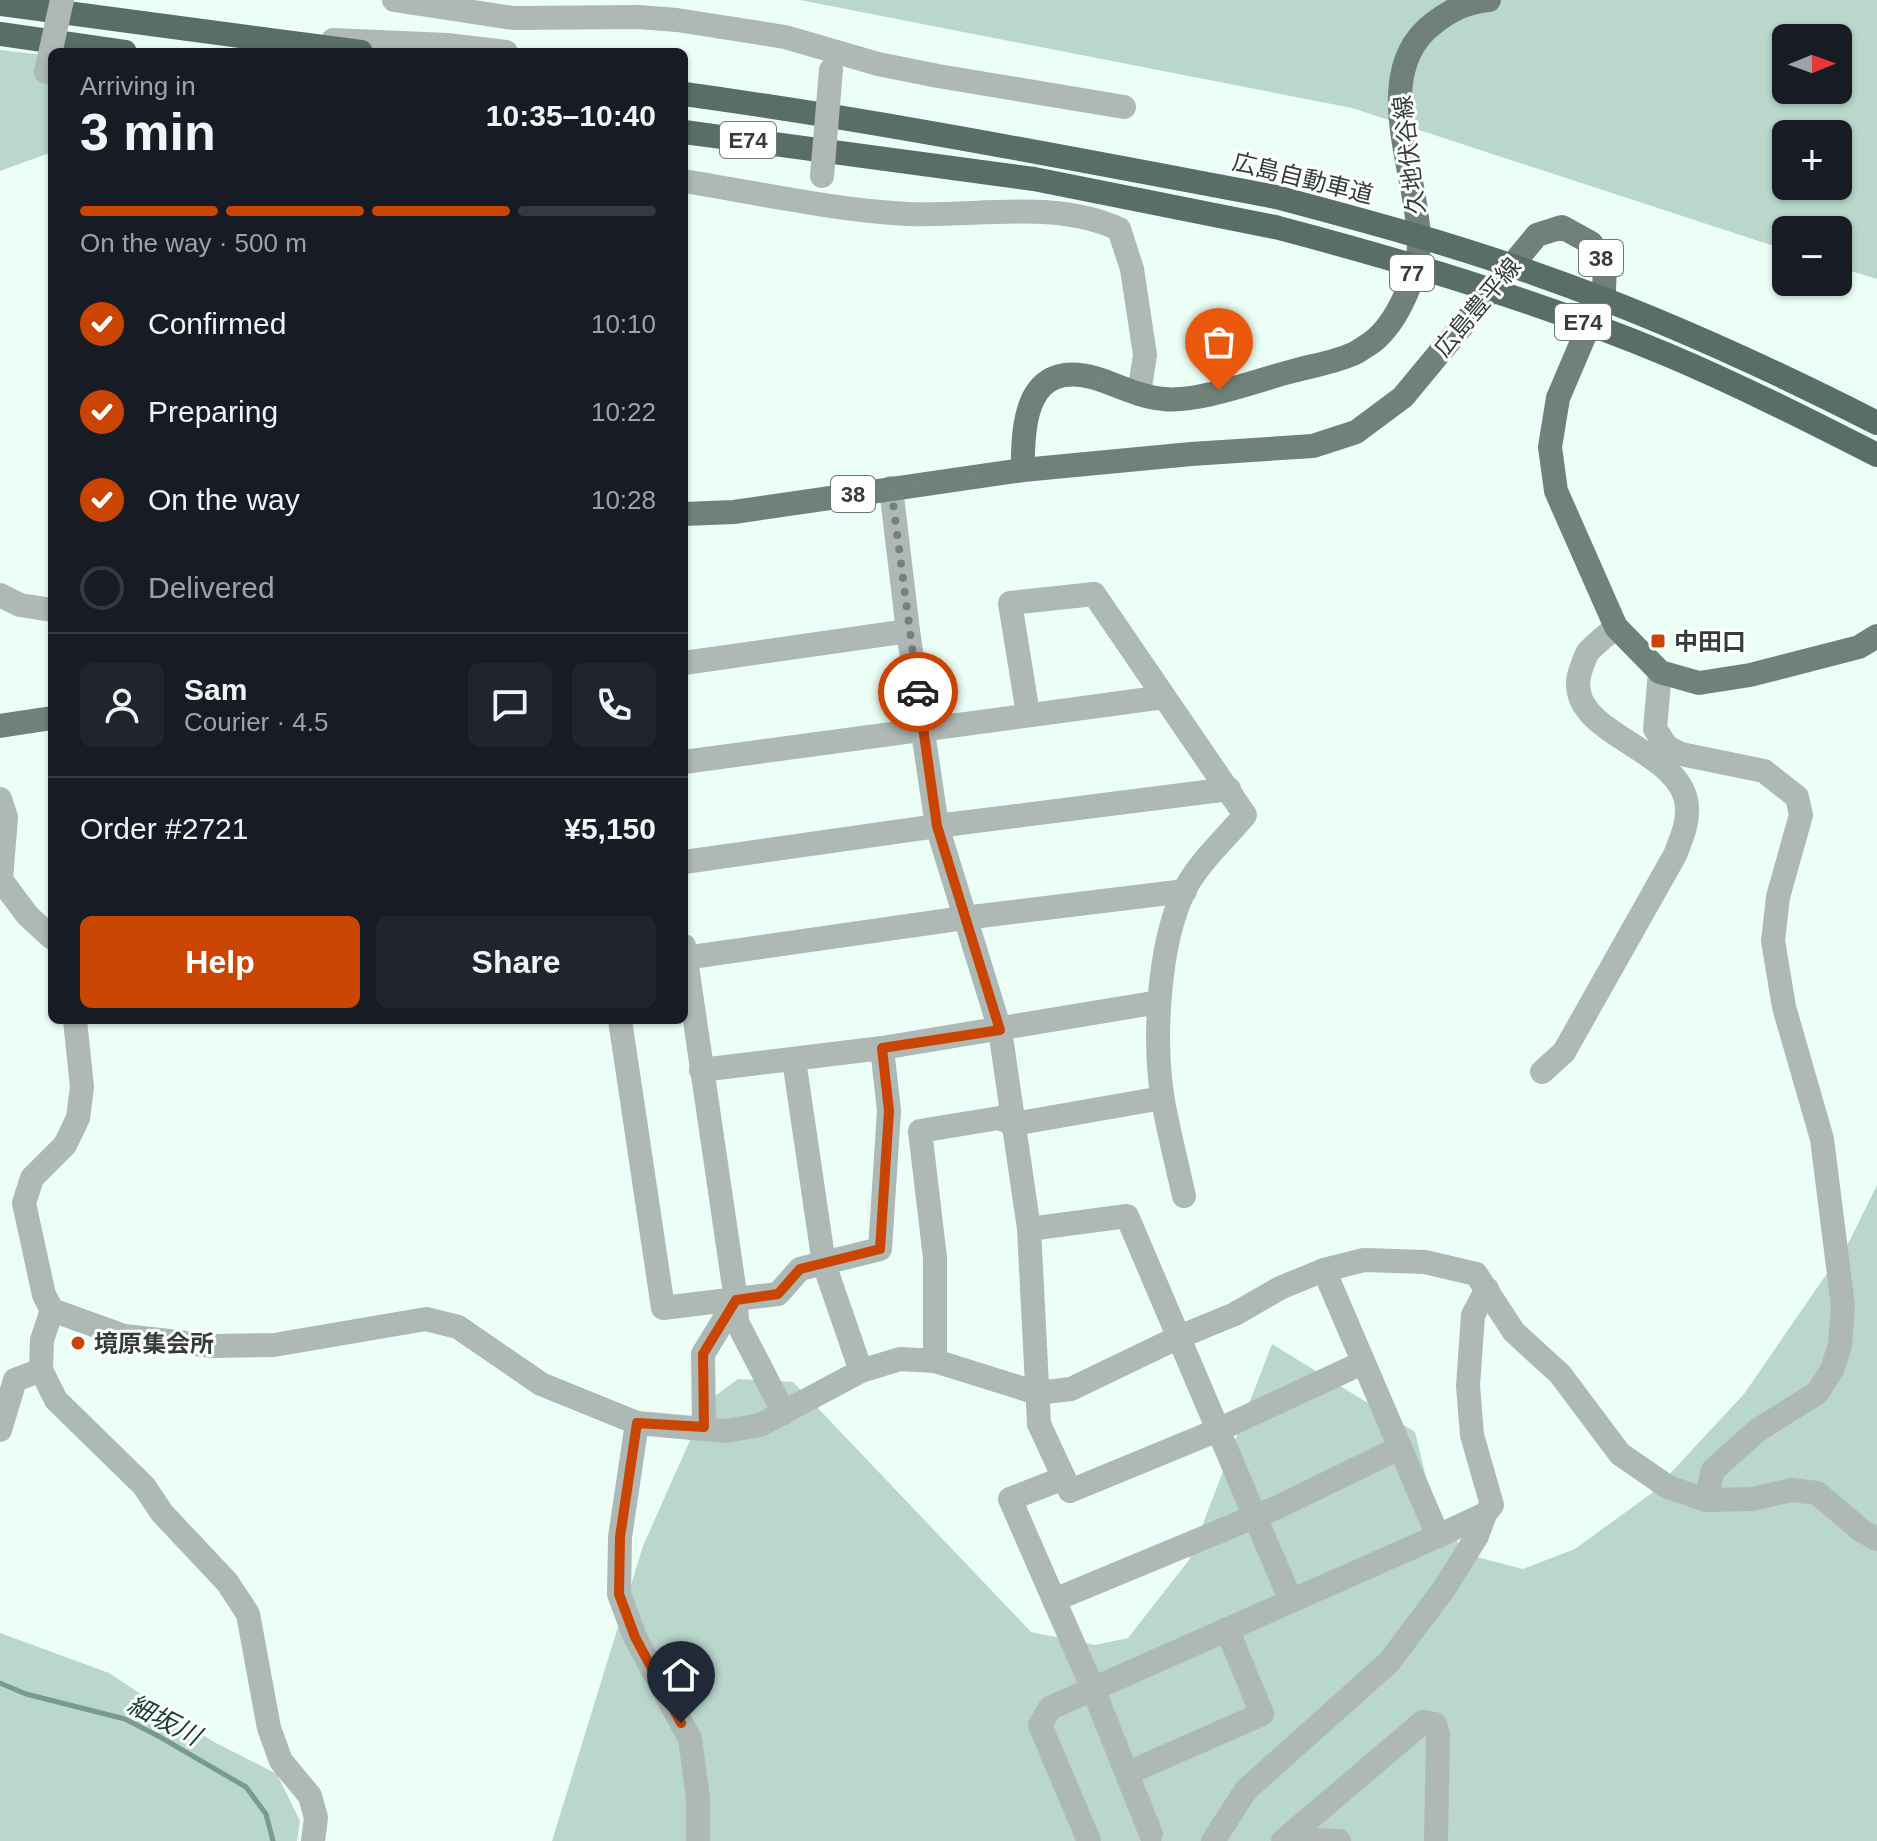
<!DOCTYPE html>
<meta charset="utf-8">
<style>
body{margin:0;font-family:Arial,"Noto Sans JP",sans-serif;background:#20242c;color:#f1f3f6;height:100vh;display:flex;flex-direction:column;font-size:30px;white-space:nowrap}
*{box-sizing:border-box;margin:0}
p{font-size:26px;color:#9ea1a6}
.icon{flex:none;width:44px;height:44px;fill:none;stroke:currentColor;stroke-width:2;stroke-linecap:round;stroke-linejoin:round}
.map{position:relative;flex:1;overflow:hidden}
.details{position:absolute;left:48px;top:48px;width:640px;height:976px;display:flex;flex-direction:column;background:#171b24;border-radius:12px;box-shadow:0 2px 6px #0004}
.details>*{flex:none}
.needle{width:52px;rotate:89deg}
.controls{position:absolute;left:1772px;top:24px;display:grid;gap:16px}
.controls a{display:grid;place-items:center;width:80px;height:80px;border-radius:12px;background:#171b24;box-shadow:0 2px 6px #0004;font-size:40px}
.pin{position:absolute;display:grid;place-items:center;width:68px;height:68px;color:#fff;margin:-82px -34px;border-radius:50% 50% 50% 0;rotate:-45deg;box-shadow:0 0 8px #0007}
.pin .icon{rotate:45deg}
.courier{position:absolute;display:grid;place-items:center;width:80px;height:80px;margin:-40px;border:6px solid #ca4402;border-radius:50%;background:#fff;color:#222;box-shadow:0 2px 10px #0007}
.head em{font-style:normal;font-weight:700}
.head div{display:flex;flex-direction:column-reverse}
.head{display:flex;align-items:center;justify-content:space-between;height:136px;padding:0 32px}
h1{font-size:52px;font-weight:700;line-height:60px}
.bar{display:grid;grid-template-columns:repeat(4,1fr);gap:12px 8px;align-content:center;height:96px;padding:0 32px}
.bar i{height:10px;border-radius:6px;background:#363941}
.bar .on{background:#ca4402}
.bar p{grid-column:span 4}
.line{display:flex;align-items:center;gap:20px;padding:0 32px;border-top:2px solid #363941}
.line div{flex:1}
.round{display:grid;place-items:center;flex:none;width:84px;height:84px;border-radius:12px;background:#20242c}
ol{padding:0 32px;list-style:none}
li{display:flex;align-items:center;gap:24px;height:88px}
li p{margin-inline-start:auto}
li .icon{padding:8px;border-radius:50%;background:#ca4402;color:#fff;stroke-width:4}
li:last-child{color:#9ea1a6}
li i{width:44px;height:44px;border:4px solid #363941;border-radius:50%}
.button{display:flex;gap:16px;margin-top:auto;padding:16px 32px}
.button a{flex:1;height:92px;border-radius:12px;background:#ca4402;color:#fff;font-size:32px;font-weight:700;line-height:92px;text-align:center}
.button a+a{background:#20242c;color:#f1f3f6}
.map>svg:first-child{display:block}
.green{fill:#b9d7cb;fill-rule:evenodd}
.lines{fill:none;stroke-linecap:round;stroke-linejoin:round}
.stream{stroke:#779c8d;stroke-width:5}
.minor{stroke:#aeb8b4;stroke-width:24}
.major{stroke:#70817a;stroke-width:24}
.highway{stroke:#596e65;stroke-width:24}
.minor-bridge{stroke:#aeb8b4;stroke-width:24}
.highway-bridge{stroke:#596e65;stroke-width:24}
.done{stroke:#74817c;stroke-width:8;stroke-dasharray:0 14.4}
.route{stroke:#ca4402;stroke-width:10}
.poi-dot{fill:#ca4402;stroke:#fff;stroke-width:3}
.labels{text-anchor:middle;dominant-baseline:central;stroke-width:6;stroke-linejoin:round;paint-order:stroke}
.shield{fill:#fff;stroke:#717774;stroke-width:2}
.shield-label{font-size:22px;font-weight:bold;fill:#343d39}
.street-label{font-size:24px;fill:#343d39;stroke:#fff}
.poi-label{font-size:24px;font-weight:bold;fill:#343d39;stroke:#fff;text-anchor:start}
.water-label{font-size:26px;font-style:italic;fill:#163f32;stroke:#fff}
</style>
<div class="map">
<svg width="1877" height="1841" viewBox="0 0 1877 1841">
<rect width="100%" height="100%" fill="#ecfff7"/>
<!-- green -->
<g class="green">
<path d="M800 0H1877V279L1838 267V230H1786V250L1352 108ZM1786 38H1838V90H1786ZM1786 134H1838V186H1786Z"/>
<polygon points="0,50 52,56 52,152 0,171"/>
<polygon points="1877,1185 1877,1841 552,1841 643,1546 707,1402 738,1379 793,1382 1031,1632 1095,1645 1128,1638 1189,1560 1272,1344 1415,1432 1431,1498 1465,1554 1523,1569 1575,1549 1652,1493 1744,1394 1850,1240"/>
<polygon points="0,1633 109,1673 212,1741 277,1774 300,1821 297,1841 0,1841"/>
</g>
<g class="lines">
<!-- stream -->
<polyline class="stream" points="0,1683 26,1694 125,1719 160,1737 246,1787 266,1814 273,1841"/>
<!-- minor -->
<g class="minor">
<polyline points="394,0 513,18 638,17 677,20 785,37 878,64 938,76 1124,107"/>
<polyline points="333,40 447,45 506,52"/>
<path d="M684 181C758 193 833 210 908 214 977 217 1054 199 1119 229L1132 269 1145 355 1139 394"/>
<polyline points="891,488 908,631 937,826 1000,1030 1029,1229 1039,1424 1070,1491 1218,1430 1362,1363"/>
<polyline points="0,595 20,605 52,610"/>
<polyline points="684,663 908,631"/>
<polyline points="1660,672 1655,729 1667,747 1681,754 1764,771 1797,797 1801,815 1778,897 1773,941 1784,1007 1822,1139 1843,1306 1840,1345 1832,1370 1817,1393 1758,1430 1713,1470 1706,1500"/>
<path d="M1028 714 1010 603 1094 594 1245 815C1225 839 1198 863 1184 891 1158 946 1153 1041 1163 1101 1169 1133 1177 1165 1184 1196"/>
<polyline points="684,762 1164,697"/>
<polyline points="0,799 6,817 1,880 28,916 52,938"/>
<polyline points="684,862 937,826 1229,789"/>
<polyline points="684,946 736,1300 703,1354 704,1427"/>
<polyline points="684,958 964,918 1185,891"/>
<polyline points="75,1020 82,1087 78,1118 65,1145 32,1178 24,1203 44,1295 52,1310 124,1336 214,1346 274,1345 426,1319 458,1327 541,1384 637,1423 726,1431 760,1425 861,1371 900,1359 935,1361 1037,1393 1071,1389 1179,1337 1235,1314 1280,1288 1324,1270 1364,1260 1425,1262 1476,1274 1514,1332 1560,1374 1620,1454 1668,1487 1706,1500 1752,1499 1791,1490 1817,1493 1862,1531 1877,1539"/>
<polyline points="620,1020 663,1308 778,1294 800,1269 880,1249 889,1111 882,1048"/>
<polyline points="794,1060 824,1264 861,1371"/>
<polyline points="701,1070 882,1048 1159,1002"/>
<path d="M1542 1072 1564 1052 1675 855C1681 839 1688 825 1687 807 1684 746 1557 734 1581 669 1583 663 1585 657 1588 652 1596 643 1607 635 1616 627"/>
<polyline points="1029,1229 1127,1216 1291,1601"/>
<polyline points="1324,1270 1438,1536"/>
<polyline points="736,1300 737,1322 784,1413"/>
<polyline points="52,1310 42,1340 41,1370 56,1400 144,1486 162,1513 227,1582 248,1614 269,1728 281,1761 310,1796 316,1818 313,1841"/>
<polyline points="935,1361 935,1258 920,1131 999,1118 1014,1124 1162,1098"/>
<polyline points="637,1423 620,1537 619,1594 635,1637 690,1739 698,1798 698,1841"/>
<polyline points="0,1430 15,1380 41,1370"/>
<polyline points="1064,1478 1010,1499 1093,1689 1151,1834"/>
<polyline points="1054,1600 1278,1507 1399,1448"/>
<polyline points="1128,1773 1262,1714 1227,1629"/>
<polyline points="1296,1830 1307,1840 1339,1841"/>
<polyline points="1089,1841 1040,1725 1050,1708 1438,1536 1485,1514 1492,1505 1472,1435 1468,1386 1473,1315 1487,1289"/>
<polyline points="1213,1841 1246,1790 1389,1662 1444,1589 1477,1536 1485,1514"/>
<polyline points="1283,1841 1423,1722 1435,1724 1438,1734 1436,1841"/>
</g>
<!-- major -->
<g class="major">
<path d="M1023 470C1022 422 1027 359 1095 378 1118 385 1139 397 1164 399 1198 403 1258 380 1293 371 1314 365 1338 362 1357 352 1363 348 1372 343 1377 338 1399 318 1420 270 1419 240 1418 174 1368 72 1434 23 1451 10 1467 2 1489 0"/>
<polyline points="684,514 734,512 1023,470 1191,454 1313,446 1356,432 1403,397 1537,235 1562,227 1591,243 1605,264 1604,290 1558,398 1550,447 1556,491 1616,627 1660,672 1699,683 1750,675 1859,647 1877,636"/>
<polyline points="0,726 52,718"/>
</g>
<!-- highway -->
<g class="highway">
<polyline points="0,4 361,52"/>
<polyline points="0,34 125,52"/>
<path d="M684 94C882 121 1079 160 1276 197"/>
<polyline points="684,132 1034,179 1275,227"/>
</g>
<!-- minor-bridge -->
<g class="minor-bridge">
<polyline points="46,72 62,0"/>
<polyline points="822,176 831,70"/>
</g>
<!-- highway-bridge -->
<g class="highway-bridge">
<path d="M1276 197C1366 221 1456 245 1544 277 1658 317 1769 368 1877 423"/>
<path d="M1275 227C1409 262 1541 302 1668 355 1739 385 1808 420 1877 455"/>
</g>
</g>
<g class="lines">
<!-- done -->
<path class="done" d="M918 692 891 488 1023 470C1021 422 1026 361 1093 377 1117 383 1139 397 1164 399 1183 401 1202 395 1219 390"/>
<!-- route -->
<polyline class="route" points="681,1723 635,1637 619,1594 620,1537 637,1423 704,1427 703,1354 736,1300 778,1294 800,1269 880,1249 889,1111 882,1048 1000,1030 937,826 918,692"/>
</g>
<!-- markers -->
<g class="poi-dot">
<rect x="1650" y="633" width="16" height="16" rx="4"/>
<circle cx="78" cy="1343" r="8"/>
</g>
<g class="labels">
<!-- shield labels -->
<g class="shield">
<rect x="720" y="122" width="56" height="36" rx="6"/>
<rect x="1579" y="240" width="44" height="36" rx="6"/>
<rect x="1390" y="255" width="44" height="36" rx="6"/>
<rect x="1555" y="304" width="56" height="36" rx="6"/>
<rect x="831" y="476" width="44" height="36" rx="6"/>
</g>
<g class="shield-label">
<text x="748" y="140">E74</text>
<text x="1601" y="258">38</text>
<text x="1412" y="273">77</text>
<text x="1583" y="322">E74</text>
<text x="853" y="494">38</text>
</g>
<!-- street labels -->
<g class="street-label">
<text transform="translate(1409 155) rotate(-97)">久地伏谷線</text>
<text transform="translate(1303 178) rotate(14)">広島自動車道</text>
<text transform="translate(1477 307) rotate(-50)">広島豊平線</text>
</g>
<!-- poi labels -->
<g class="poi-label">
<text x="1674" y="641">中田口</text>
<text x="94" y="1343">境原集会所</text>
</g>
<!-- water labels -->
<g class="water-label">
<text transform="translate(164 1720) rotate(27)">細坂川</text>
</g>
</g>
</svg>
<div class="controls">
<a><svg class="needle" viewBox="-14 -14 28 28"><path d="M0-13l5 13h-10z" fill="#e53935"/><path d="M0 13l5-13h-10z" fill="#9ea1a6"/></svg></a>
<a>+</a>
<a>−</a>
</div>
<div class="pin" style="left:1219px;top:390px;background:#ea580c"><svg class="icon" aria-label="bag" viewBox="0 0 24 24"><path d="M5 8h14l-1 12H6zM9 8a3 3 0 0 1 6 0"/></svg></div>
<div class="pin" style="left:681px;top:1723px;background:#1f2937"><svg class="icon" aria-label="home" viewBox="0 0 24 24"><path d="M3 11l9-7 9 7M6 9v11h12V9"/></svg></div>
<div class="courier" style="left:918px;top:692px"><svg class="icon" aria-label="car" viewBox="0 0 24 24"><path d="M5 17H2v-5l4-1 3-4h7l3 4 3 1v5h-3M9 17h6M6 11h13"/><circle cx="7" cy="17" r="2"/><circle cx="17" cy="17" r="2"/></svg></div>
<section class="details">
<div class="head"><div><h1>3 min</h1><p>Arriving in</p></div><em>10:35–10:40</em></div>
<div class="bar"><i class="on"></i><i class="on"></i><i class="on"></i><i></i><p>On the way · 500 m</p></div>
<ol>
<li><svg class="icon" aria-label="check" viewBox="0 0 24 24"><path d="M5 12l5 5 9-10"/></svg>Confirmed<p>10:10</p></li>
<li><svg class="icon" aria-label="check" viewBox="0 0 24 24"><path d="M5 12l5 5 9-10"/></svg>Preparing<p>10:22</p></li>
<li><svg class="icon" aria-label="check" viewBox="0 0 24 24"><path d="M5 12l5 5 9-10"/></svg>On the way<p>10:28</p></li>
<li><i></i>Delivered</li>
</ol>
<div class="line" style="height:144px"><a class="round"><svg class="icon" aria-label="person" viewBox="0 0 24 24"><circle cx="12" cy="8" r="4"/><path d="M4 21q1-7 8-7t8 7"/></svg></a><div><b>Sam</b><p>Courier · 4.5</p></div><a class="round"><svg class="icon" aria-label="chat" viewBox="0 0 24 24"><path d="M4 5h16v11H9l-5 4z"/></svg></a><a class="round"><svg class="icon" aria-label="phone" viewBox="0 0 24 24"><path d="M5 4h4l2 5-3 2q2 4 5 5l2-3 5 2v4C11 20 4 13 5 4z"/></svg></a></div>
<div class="line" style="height:104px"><div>Order #2721</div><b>¥5,150</b></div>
<div class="button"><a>Help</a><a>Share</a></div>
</section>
</div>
